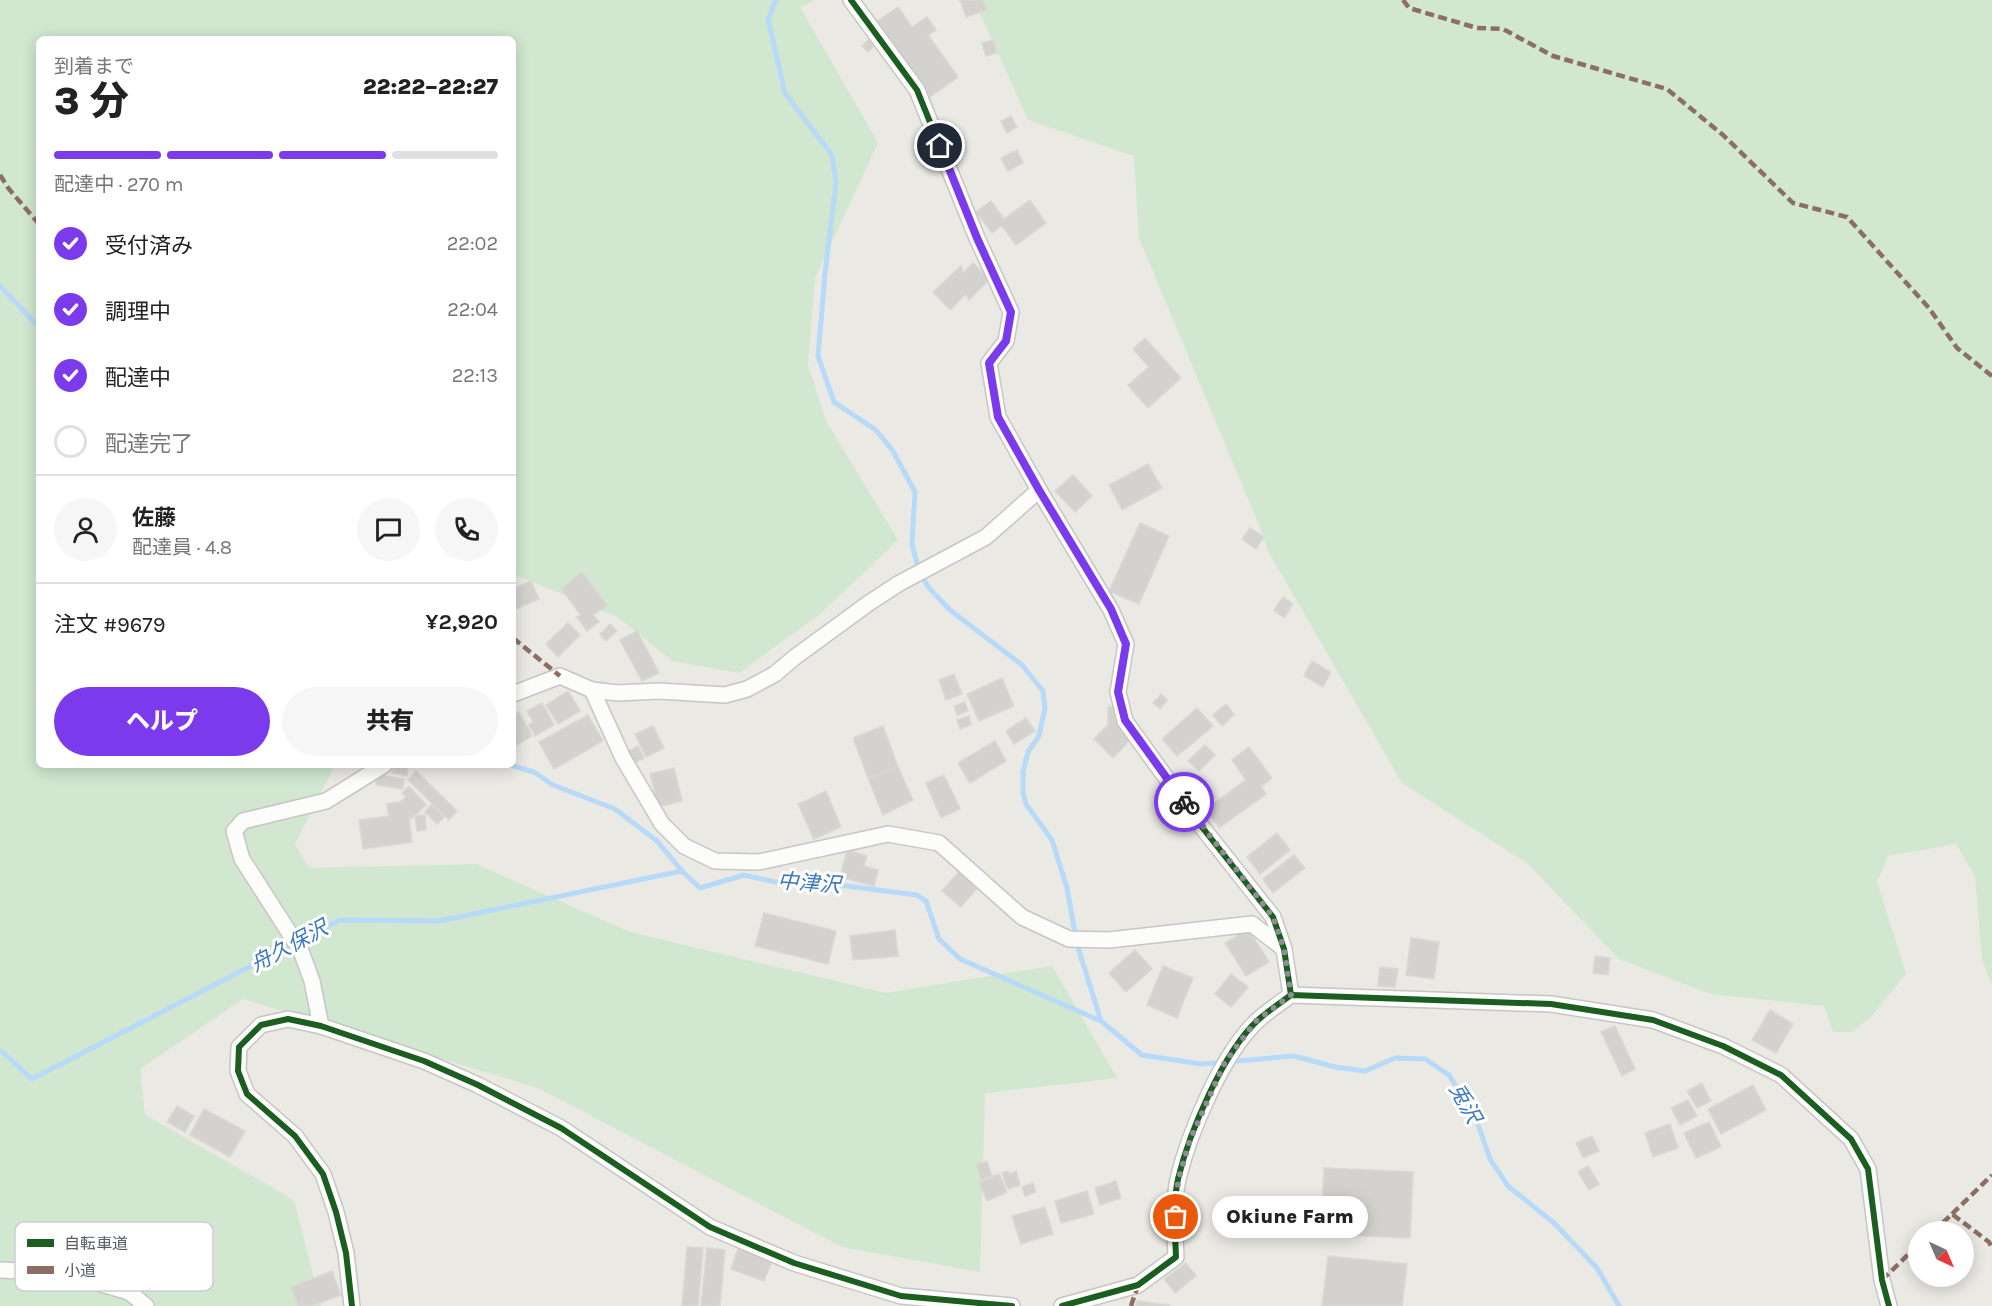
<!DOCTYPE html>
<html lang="ja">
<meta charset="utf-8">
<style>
body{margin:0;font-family:Karla,"Noto Sans JP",sans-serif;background:#f6f6f6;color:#222;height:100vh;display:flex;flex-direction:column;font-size:22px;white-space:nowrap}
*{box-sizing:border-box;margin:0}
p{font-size:20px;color:#767676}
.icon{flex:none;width:33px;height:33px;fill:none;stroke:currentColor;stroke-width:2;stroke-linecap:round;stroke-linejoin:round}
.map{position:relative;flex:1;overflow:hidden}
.sheet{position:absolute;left:36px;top:36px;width:480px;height:732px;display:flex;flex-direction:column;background:#fff;border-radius:9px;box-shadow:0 3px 15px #0003}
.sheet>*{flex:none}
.needle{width:39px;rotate:136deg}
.buttons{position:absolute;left:1908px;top:1221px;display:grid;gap:12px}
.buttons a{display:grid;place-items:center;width:66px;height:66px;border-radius:50%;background:#fff;box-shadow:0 3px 15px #0003;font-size:30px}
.pin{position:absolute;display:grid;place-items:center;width:51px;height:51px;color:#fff;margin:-26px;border:3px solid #fff;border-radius:50%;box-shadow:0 2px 6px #0007}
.courier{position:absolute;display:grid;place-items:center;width:60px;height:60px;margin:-30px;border:4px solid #7c3aed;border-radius:50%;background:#fff;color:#222;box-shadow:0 2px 8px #0007}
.bubble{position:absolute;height:42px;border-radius:21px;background:#fff;box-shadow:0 3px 15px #0003;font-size:20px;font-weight:800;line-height:42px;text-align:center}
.head em{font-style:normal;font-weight:800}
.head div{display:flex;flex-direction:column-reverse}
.head{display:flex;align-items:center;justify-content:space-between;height:102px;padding:0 18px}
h1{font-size:39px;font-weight:800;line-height:45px}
.bar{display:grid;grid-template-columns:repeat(4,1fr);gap:9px 6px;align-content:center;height:72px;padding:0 18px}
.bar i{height:8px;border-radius:4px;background:#e0e0e0}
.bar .on{background:#7c3aed}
.bar p{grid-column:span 4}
.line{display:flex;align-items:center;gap:15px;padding:0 18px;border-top:2px solid #e0e0e0}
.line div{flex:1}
.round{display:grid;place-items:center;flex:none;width:63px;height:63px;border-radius:32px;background:#f6f6f6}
ol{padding:0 18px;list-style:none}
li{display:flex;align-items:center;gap:18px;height:66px}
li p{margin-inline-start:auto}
li .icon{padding:6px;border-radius:50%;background:#7c3aed;color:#fff;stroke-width:4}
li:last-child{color:#767676}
li i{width:33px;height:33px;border:3px solid #e0e0e0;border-radius:50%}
.cta{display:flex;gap:12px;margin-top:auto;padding:12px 18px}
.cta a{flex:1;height:69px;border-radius:36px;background:#7c3aed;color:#fff;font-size:24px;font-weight:800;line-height:69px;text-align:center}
.cta a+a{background:#f6f6f6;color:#222}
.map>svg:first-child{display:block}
.green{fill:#d1e7cf}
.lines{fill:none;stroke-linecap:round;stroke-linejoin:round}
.stream{stroke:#b6daf7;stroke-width:5}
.building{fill:#d4d2cf;stroke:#dad8d3;stroke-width:1.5}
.street-casing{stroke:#c6c6c4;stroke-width:18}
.street{stroke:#fcfcfb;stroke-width:15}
.quiet{stroke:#8d6e63;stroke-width:4.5;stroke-dasharray:9 4.5;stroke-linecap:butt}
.cycleway-casing{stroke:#fff;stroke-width:10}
.cycleway{stroke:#1b5e20;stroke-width:6}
.done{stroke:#8c8e90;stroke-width:6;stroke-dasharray:0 10.8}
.route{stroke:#7c3aed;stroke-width:8}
.labels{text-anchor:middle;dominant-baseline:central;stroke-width:6;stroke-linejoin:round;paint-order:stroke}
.water-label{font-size:21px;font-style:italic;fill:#3c79bc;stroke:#fff}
.key{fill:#fff;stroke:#cdced0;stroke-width:1.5}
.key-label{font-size:16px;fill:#595d62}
</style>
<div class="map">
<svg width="1992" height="1306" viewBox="0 0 1992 1306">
<rect width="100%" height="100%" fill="#eae9e4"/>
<!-- green -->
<g class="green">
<polygon points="0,0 815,0 800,7 878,143 815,278 808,365 826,421 898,540 819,615 739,673 672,661 618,617 513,574 513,39 39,39 39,765 335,765 295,844 309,868 476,864 630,932 886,993 1052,966 1117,1078 985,1093 980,1272 842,1247 538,1088 243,999 140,1069 145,1115 294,1200 321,1306 0,1306"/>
<polygon points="974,0 1992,0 1992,986 1982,959 1975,876 1956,844 1888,856 1877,882 1906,974 1870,1018 1852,1032 1833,1032 1824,1006 1710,994 1619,959 1527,863 1402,783 1267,549 1264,537 1139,238 1134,156 1028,120"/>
</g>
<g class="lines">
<!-- stream -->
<g class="stream">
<polyline points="776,0 768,19 785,93 832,155 836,183 825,274 818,356 834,402 876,430 893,451 915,492 912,544 919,571 929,588 950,610 1022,665 1043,691 1045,708 1039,736 1028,752 1023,772 1023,793 1026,804 1052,840 1067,888 1077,944 1101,1021"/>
<polyline points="0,286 39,327"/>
<polyline points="510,765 534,772 553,785 615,809 657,841 682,871 700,888 744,875 784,884 823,883 917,895 926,901 939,939 960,959 1101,1021 1142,1055 1201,1064 1294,1056 1335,1067 1365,1071 1395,1058 1425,1059 1449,1075 1475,1116 1490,1159 1508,1186 1554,1223 1597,1268 1619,1306"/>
<polyline points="0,1050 32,1079 340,920 439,921 682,871"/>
</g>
</g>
<!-- building -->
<g class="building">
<polygon points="960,0 983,0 987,10 966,17"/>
<polygon points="898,7 912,27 927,17 936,30 928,35 958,77 927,99 873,24"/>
<polygon points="870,38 876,44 868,52 862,46"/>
<polygon points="993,40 997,53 986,56 982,43"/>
<polygon points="1011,116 1017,127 1007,133 1001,121"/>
<polygon points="1017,150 1023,163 1008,171 1001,158"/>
<polygon points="1030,200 1046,223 1016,245 1002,226 992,233 976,212 991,201 1004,219"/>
<polygon points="973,263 990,279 969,300 966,294 950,310 933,292 961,266 963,273"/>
<polygon points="1145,338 1181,378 1148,408 1128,385 1149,367 1133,349"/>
<polygon points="1148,464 1162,488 1122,510 1109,485"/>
<polygon points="1073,475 1092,496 1075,512 1055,491"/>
<polygon points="1140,523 1169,536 1139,604 1109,591"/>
<polygon points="1250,528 1264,537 1256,549 1242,539"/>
<polygon points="582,572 607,605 593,615 599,622 587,631 577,617 581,615 561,589"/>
<polygon points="531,581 539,599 513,610 513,589"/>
<polygon points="1283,597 1293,604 1284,618 1274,610"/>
<polygon points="568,623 580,635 558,657 546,644"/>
<polygon points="610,624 617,631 606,641 600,634"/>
<polygon points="637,631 659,673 642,681 620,640"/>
<polygon points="1312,661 1331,672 1323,687 1304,676"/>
<polygon points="954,674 962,694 946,700 939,680"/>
<polygon points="1002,678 1014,706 979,721 967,694"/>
<polygon points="568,691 580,711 558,724 546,705"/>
<polygon points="1161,694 1167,700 1160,709 1153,703"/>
<polygon points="965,702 968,711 957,715 954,706"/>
<polygon points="542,703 554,725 535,736 529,725 533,722 527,711"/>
<polygon points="1226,704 1234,715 1222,726 1213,715"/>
<polygon points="1108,707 1121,707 1130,740 1113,758 1094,739 1108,725"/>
<polygon points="1197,708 1213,726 1177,756 1162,739"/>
<polygon points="519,712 532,736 514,747 513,715"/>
<polygon points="588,715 603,741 554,769 539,742"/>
<polygon points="969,716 971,725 960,729 957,720"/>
<polygon points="1026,718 1035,731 1014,744 1006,731"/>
<polygon points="653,726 664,748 646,757 635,734"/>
<polygon points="883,726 898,767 868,778 853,738"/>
<polygon points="995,741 1006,761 970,783 958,763"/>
<polygon points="1205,745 1215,755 1199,771 1188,761"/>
<polygon points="638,746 644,758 631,765 625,753"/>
<polygon points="1249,747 1272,778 1261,787 1266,794 1219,828 1206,809 1246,780 1232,760"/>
<polygon points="393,765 408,766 407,776 392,773"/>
<polygon points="898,767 913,800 883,815 868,778"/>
<polygon points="674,768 682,801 658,807 650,774"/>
<polygon points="416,771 457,811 449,820 408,780"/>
<polygon points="377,775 404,779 403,789 376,785"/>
<polygon points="944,775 960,809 941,818 926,783"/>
<polygon points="409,786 426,805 411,819 409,816 412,842 363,849 359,820 389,816 387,804 400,802 406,797 402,793"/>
<polygon points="826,791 841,827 814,839 798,804"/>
<polygon points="432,804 444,817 437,824 425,812"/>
<polygon points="425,815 426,830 417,831 415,816"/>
<polygon points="1277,833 1290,850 1260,874 1247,857"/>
<polygon points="847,850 867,856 864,866 878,870 874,886 840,877"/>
<polygon points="1294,855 1305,868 1273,893 1263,879"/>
<polygon points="959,872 977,888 961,907 942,891"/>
<polygon points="764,913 836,931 828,964 755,946"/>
<polygon points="1248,929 1269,962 1246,976 1225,943"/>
<polygon points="895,930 898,956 853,960 850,936"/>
<polygon points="1411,938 1439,942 1434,979 1406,975"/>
<polygon points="1135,950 1152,969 1126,992 1109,973"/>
<polygon points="1595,956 1610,958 1608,975 1593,973"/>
<polygon points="1163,966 1193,978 1177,1018 1147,1005"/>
<polygon points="1380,967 1398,969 1395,987 1378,986"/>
<polygon points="1231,974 1248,987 1231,1007 1215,994"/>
<polygon points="1770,1010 1793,1024 1776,1053 1752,1040"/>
<polygon points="1615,1026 1635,1069 1622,1076 1601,1032"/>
<polygon points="1702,1083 1711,1101 1697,1108 1687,1091"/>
<polygon points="1753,1085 1766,1110 1721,1134 1708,1109"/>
<polygon points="1688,1100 1697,1116 1680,1125 1671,1108"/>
<polygon points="177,1106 194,1116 185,1132 167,1122"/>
<polygon points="204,1109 245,1131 230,1157 190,1135"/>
<polygon points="1709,1122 1721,1147 1696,1158 1684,1133"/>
<polygon points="1670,1124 1678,1148 1653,1157 1645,1133"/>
<polygon points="1592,1136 1599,1151 1583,1158 1576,1143"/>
<polygon points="987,1161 992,1176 981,1180 976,1165"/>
<polygon points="1588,1166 1599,1184 1589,1190 1578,1172"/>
<polygon points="1324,1168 1413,1172 1410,1238 1321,1234"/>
<polygon points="1008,1171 1009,1174 1016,1171 1020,1185 1008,1189 1002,1173"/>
<polygon points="999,1174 1007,1192 987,1201 979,1183"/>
<polygon points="1116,1181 1121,1198 1100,1205 1095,1188"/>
<polygon points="1033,1183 1036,1192 1025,1196 1022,1187"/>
<polygon points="1087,1191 1094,1214 1061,1223 1055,1201"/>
<polygon points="1045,1207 1053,1234 1021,1244 1012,1216"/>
<polygon points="687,1247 703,1248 698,1306 682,1306"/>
<polygon points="707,1248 725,1250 720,1306 701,1306"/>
<polygon points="738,1249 772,1261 764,1281 731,1269"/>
<polygon points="1328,1256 1407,1264 1402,1306 1322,1306"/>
<polygon points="1186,1263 1196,1276 1175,1293 1164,1279"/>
<polygon points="332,1271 341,1295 312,1306 298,1306 291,1287"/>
<polygon points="1137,1301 1169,1305 1169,1306 1136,1306"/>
</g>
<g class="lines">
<!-- street casing -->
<g class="street-casing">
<g id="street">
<polyline points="851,0 917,90 977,238 1011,312 1006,341 989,363 998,417 1039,490 1111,610 1126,644 1118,692 1125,721 1198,822 1273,917 1284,949 1291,995"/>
<polyline points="592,690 623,758 662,824 684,846 715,861 759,862 888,834 939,843 1022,917 1069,939 1109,940 1252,924 1284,949"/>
<polyline points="513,694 560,676 592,690 618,693 659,691 725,695 747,689 775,674 795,657 869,603 898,584 986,537 1039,490"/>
<polyline points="321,1026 312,981 301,951 242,859 234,831 243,821 326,801 384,765"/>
<polyline points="0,1270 64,1273 129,1292 146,1306"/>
<polyline points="352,1306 346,1253 336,1212 323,1174 295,1136 247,1094 238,1071 239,1047 261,1025 288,1019 321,1026 424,1061 478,1085 561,1128 710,1227 794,1263 901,1296 1012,1306"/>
<path d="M1062 1306 1138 1285 1176 1257C1175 1234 1173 1202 1178 1179 1189 1133 1223 1052 1258 1020 1268 1011 1280 1003 1291 995L1551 1004 1653 1020 1723 1046 1781 1075 1851 1139 1868 1169 1882 1280 1889 1306"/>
</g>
</g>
<!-- street -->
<use href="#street" class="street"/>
<!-- quiet -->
<g class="quiet">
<polyline points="1403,0 1409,8 1477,28 1503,29 1553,56 1667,89 1723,135 1793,203 1847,217 1929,308 1957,348 1992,376"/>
<polyline points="0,175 9,189 39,224"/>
<polyline points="513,638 560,676"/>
<polyline points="1952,1214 1992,1175"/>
<polyline points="1933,1232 1952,1214 1989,1242 1992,1248"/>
<polyline points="1882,1280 1918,1245"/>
<polyline points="1131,1306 1138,1285"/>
</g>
<!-- cycleway casing -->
<g class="cycleway-casing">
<g id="cycleway">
<polyline points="851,0 917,90 977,238 1011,312 1006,341 989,363 998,417 1039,490 1111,610 1126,644 1118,692 1125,721 1198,822 1273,917 1284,949 1291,995"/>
<polyline points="352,1306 346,1253 336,1212 323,1174 295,1136 247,1094 238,1071 239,1047 261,1025 288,1019 321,1026 424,1061 478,1085 561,1128 710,1227 794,1263 901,1296 1012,1306"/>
<path d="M1062 1306 1138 1285 1176 1257C1175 1234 1173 1202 1178 1179 1189 1133 1223 1052 1258 1020 1268 1011 1280 1003 1291 995L1551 1004 1653 1020 1723 1046 1781 1075 1851 1139 1868 1169 1882 1280 1889 1306"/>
</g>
</g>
<!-- cycleway -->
<use href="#cycleway" class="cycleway"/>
</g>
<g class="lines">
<!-- done -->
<polyline class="done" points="1176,1217 1178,1181 1190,1140 1225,1062 1256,1021 1291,995 1284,949 1273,917 1184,802"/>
<!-- route -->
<polyline class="route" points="940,146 977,238 1011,312 1006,341 989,363 998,417 1039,490 1111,609 1126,644 1118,692 1125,720 1184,802"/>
</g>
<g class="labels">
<!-- water labels -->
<g class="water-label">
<text transform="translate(809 883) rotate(4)">中津沢</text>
<text transform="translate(289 946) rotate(-28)">舟久保沢</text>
<text transform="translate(1465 1103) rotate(61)">兎沢</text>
</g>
</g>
<!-- legend -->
<rect x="15" y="1222" width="198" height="69" rx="9" class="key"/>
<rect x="27" y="1239" width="27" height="8" fill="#1b5e20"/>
<rect x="27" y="1266" width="27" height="8" fill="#8d6e63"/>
<g class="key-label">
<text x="64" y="1249">自転車道</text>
<text x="64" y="1276">小道</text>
</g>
</svg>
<div class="buttons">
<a><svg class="needle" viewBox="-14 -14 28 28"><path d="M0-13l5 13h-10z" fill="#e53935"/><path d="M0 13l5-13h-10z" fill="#767676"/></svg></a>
</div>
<div class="pin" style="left:1176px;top:1217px;background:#ea580c"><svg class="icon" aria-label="bag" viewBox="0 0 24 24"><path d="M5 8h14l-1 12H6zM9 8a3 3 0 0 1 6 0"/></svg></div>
<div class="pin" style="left:940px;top:146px;background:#1f2937"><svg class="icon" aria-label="home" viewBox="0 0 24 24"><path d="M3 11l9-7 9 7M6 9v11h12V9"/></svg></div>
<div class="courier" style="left:1184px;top:802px"><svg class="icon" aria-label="bike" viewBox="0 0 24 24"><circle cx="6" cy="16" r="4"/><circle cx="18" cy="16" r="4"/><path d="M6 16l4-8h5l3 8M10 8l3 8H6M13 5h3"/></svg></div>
<div class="bubble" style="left:1212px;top:1196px;width:156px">Okiune Farm</div>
<section class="sheet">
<div class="head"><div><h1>3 分</h1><p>到着まで</p></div><em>22:22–22:27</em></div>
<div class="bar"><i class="on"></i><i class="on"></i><i class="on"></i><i></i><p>配達中 · 270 m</p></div>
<ol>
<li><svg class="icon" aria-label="check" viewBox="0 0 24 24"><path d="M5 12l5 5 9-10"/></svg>受付済み<p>22:02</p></li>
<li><svg class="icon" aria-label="check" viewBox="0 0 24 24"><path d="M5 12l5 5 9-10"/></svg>調理中<p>22:04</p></li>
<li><svg class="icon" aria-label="check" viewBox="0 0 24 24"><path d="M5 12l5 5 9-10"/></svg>配達中<p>22:13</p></li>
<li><i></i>配達完了</li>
</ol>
<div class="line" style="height:108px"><a class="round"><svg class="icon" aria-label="person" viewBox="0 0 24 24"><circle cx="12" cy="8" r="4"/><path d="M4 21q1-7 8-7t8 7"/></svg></a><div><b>佐藤</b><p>配達員 · 4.8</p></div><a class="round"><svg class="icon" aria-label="chat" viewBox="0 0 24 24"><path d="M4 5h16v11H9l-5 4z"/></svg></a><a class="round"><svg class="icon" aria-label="phone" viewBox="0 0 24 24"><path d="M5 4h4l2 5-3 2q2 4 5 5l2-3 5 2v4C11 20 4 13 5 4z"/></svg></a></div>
<div class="line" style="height:78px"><div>注文 #9679</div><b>¥2,920</b></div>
<div class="cta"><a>ヘルプ</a><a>共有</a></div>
</section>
</div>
